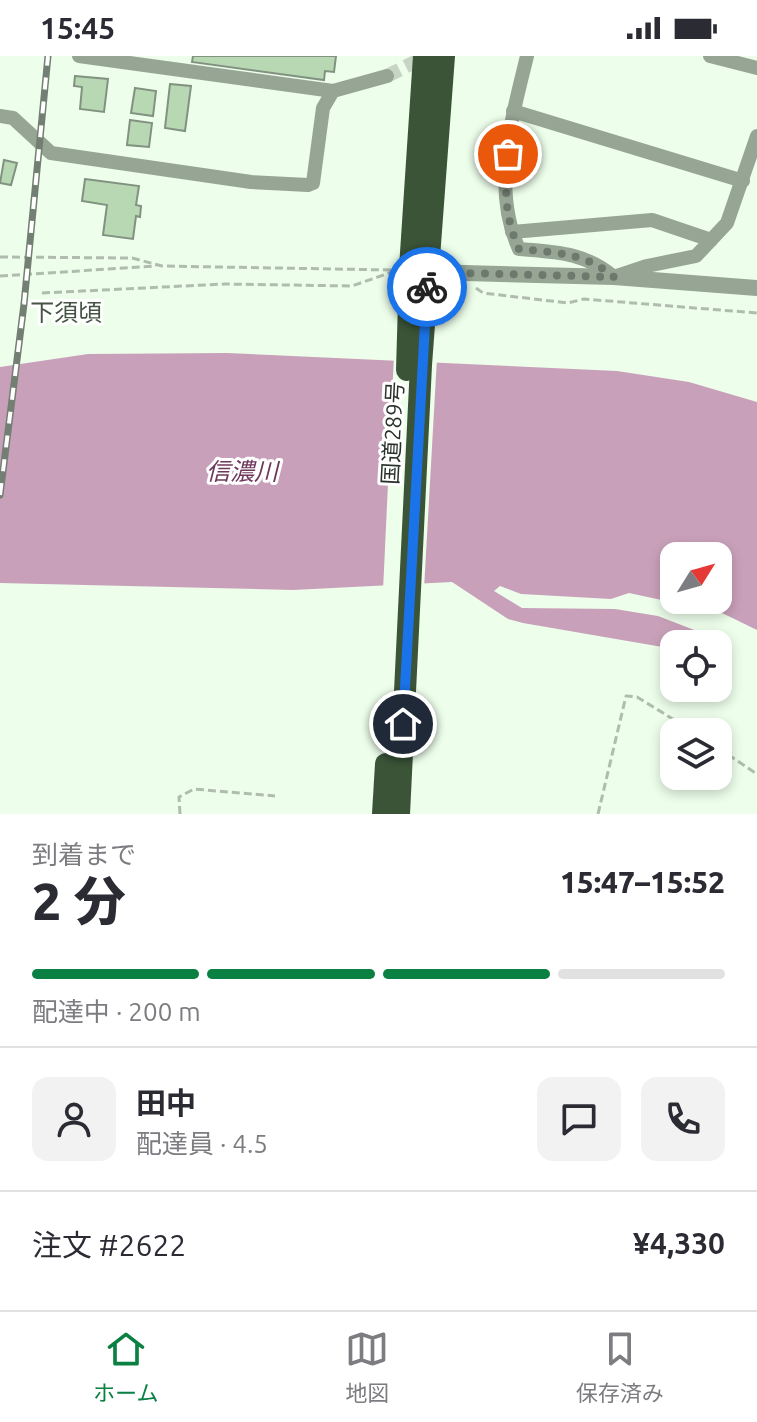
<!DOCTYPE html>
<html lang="ja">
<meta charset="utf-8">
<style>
body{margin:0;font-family:Ubuntu,"Noto Sans JP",sans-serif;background:#f2f2f3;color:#2b2b33;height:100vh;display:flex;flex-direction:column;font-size:30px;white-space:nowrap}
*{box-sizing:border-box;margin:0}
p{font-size:26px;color:#7c7c81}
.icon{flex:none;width:44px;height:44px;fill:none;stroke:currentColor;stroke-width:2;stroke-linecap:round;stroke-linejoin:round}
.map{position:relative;height:758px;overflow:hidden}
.details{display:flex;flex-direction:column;background:#fff;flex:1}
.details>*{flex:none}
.needle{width:52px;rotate:53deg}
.buttons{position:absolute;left:660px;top:486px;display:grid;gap:16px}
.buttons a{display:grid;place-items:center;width:72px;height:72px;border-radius:16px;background:#fff;box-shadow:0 4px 12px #0003;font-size:40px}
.pin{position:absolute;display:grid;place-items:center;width:68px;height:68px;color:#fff;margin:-34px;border:4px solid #fff;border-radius:50%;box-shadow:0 2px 8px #0007}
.courier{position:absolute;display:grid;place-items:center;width:80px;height:80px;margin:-40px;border:6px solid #1a73e8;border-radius:50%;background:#fff;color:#222;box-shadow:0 2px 10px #0007}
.head em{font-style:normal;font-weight:800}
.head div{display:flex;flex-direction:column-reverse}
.head{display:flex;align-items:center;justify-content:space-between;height:136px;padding:0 32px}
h1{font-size:52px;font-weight:800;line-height:60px}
.bar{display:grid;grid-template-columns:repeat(4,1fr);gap:12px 8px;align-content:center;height:96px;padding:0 32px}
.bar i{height:10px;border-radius:6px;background:#e1e1e2}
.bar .on{background:#0b8043}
.bar p{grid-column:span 4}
.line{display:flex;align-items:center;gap:20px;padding:0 32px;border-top:2px solid #e1e1e2}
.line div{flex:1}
.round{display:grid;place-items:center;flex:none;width:84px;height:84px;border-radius:16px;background:#f2f2f3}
.status{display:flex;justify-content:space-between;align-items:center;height:56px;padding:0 40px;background:#fff;direction:ltr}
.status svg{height:22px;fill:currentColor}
.menu{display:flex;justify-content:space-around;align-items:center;height:112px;border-top:2px solid #e1e1e2;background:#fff;font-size:22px;color:#7c7c81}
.menu a{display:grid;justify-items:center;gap:4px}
.menu .on{color:#0b8043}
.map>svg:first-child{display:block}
.water{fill:#c9a0b9;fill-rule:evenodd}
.pier{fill:#edfeeb}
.building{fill:#b8d8b4;stroke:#829280;stroke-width:2}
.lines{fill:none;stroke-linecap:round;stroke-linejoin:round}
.minor-tunnel{stroke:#c6d5c4;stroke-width:14;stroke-dasharray:14 7;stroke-linecap:butt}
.path{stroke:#b0bdae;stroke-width:3;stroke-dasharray:8 4;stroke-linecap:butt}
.minor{stroke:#97a595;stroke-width:14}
.tertiary{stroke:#97a595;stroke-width:16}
.trunk{stroke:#3b5438;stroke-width:22}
.rail-casing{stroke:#747f73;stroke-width:7}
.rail{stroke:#fff;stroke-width:4;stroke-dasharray:12;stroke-linecap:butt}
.done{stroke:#6e796e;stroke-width:8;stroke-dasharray:0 14.4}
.route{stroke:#1a73e8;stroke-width:10}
.labels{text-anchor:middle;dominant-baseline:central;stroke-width:6;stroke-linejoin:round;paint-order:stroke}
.street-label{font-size:22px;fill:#2a312a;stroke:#fff}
.neighbourhood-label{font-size:24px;fill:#465445;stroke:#fff}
.water-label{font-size:24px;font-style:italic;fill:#6d385b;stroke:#fff}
</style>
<div class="status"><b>15:45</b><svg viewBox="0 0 49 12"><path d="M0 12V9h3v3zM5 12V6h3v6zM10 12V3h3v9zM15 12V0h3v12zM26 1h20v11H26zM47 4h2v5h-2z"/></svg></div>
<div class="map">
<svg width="757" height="758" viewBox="0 0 757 758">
<rect width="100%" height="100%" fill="#edfeeb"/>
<!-- water -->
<path class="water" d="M227 297 617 315 689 326 757 346V574L722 557 629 537 611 543 521 538 500 530 494 535 522 552 615 553 658 560 702 577 713 588H674V593L523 567 508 563 452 526 293 534 0 527V311L88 298ZM674 500H718V544H674Z"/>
<!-- pier -->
<polygon class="pier" points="394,299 437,302 424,533 383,535"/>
<!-- building -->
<g class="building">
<polygon points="193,0 336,0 334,16 325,15 324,24 192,6"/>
<polygon points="75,20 108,23 104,56 80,53 82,31 74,30"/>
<polygon points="170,28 191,30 185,75 165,72"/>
<polygon points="135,32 156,35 153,60 131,57"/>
<polygon points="130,64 152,67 149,91 127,89"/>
<polygon points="4,104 17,107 11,129 0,127"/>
<polygon points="85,123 139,130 136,149 141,150 140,161 136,160 133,183 103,179 107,149 82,145"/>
</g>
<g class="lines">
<!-- minor-tunnel -->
<polyline class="minor-tunnel" points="387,20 427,0"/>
<!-- path -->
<g class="path">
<polyline points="0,201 132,202 162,210 391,214"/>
<polyline points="0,220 156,210"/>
<polyline points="476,232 483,237 568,247 584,243 757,257"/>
<polyline points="42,237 225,228 352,230 392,216"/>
<polyline points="718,692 757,718"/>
<polyline points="180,758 179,741 194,733 275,740"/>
<polyline points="598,758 626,640 637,641 694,676"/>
</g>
<!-- minor -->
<g class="minor">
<polyline points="79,0 333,35"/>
<path d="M527 0C512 62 491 132 519 193 556 196 584 196 614 221L647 210 696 200 727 167 757 80"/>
<polyline points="710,0 757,12"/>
<polyline points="513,55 743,125"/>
<polyline points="0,60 13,62 51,97 251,126 308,129 313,127 323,52 333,35 387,20"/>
<polyline points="512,176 652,164 711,184"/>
</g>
<!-- tertiary -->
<polyline class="tertiary" points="428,216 614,221 757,232"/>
<!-- trunk -->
<g class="trunk">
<polyline points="407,314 410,212 424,0"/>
<polyline points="383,758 386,708"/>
<polyline points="399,758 421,309 444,0"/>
</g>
<!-- rail casing -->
<g class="rail-casing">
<polyline id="rail" points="0,439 24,248 48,0"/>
</g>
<!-- rail -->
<use href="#rail" class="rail"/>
</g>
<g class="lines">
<!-- done -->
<path class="done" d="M427 231 428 216 614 221C584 196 556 197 519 193 504 159 505 134 508 98"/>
<!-- route -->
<polyline class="route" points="403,668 427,231"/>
</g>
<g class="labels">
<!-- street labels -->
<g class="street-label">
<text transform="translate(392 377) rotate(-87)">国道289号</text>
</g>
<!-- neighbourhood labels -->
<g class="neighbourhood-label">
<text x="66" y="256">下須頃</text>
</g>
<!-- water labels -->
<g class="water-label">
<text x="242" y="415">信濃川</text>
</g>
</g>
</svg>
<div class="buttons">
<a><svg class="needle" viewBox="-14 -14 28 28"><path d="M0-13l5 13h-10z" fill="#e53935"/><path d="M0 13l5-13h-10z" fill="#7c7c81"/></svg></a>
<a><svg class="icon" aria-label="locate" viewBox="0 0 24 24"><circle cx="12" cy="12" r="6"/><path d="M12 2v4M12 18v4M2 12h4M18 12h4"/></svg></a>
<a><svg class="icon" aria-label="layers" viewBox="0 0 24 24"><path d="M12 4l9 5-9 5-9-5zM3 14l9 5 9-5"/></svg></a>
</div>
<div class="pin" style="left:508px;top:98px;background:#ea580c"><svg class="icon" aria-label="bag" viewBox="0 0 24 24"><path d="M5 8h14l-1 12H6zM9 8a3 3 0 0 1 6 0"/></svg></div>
<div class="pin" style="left:403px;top:668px;background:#1f2937"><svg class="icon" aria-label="home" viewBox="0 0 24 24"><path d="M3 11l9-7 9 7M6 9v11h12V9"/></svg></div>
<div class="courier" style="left:427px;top:231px"><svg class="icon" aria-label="bike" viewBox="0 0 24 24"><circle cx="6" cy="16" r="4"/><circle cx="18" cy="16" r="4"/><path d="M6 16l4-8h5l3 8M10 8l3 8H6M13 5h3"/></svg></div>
</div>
<section class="details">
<div class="head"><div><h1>2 分</h1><p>到着まで</p></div><em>15:47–15:52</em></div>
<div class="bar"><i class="on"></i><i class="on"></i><i class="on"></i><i></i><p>配達中 · 200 m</p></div>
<div class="line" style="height:144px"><a class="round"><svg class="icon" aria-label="person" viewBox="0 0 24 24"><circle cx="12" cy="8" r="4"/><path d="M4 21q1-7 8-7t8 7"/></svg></a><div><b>田中</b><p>配達員 · 4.5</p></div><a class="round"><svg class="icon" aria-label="chat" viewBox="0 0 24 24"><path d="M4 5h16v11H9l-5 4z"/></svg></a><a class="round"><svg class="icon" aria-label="phone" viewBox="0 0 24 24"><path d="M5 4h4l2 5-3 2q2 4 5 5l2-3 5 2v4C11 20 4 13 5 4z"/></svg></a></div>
<div class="line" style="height:104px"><div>注文 #2622</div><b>¥4,330</b></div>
</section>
<nav class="menu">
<a class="on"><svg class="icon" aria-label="home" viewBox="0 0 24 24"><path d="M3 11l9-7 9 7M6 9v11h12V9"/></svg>ホーム</a>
<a><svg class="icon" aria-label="map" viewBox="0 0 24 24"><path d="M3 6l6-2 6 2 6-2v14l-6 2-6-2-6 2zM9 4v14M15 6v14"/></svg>地図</a>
<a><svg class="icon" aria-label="saved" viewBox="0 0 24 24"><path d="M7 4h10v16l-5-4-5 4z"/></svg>保存済み</a>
</nav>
